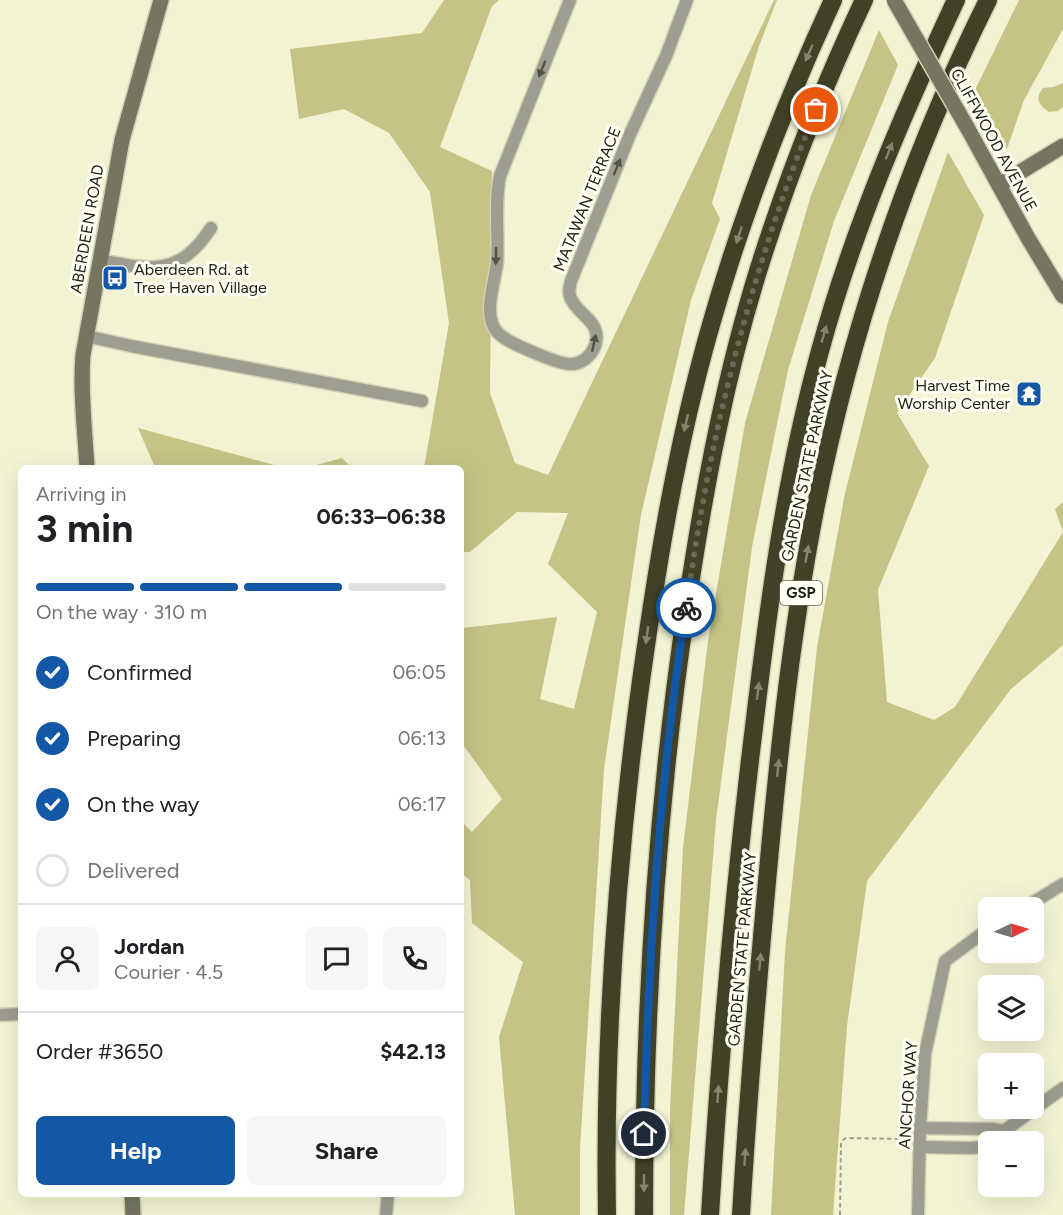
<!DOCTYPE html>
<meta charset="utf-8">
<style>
body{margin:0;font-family:Figtree,sans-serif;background:#f6f6f6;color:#202124;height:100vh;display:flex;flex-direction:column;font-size:22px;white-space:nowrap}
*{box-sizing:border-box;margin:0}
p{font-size:20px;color:#757577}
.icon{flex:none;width:33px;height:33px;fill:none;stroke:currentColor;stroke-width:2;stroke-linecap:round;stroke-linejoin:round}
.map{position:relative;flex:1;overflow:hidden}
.side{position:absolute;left:18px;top:465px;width:446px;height:732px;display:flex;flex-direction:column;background:#fff;border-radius:9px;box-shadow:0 6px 24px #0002}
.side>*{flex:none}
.needle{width:39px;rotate:85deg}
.controls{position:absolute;left:978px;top:897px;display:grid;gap:12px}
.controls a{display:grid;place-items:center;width:66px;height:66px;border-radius:9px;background:#fff;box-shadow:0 6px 24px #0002;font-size:30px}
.pin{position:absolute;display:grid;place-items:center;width:51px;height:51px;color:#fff;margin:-26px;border:3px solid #fff;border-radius:50%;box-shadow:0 2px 6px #0007}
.courier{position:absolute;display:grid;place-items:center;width:60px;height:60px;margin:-30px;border:4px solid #1357a7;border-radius:50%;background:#fff;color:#222;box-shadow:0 2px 8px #0007}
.head em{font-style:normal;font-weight:700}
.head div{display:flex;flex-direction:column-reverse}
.head{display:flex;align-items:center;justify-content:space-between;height:102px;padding:0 18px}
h1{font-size:39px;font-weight:700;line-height:45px}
.bar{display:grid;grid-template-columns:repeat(4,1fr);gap:9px 6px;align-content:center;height:72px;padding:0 18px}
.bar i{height:8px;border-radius:4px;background:#e0e0e0}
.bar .active{background:#1357a7}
.bar p{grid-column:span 4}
.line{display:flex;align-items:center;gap:15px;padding:0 18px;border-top:2px solid #e0e0e0}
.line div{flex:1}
.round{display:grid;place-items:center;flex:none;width:63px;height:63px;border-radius:9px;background:#f6f6f6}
ol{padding:0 18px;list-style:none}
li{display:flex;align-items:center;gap:18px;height:66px}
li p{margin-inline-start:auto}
li .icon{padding:6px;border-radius:50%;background:#1357a7;color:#fff;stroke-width:4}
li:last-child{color:#757577}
li i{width:33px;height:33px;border:3px solid #e0e0e0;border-radius:50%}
.button{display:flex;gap:12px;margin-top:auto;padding:12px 18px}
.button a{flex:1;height:69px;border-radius:9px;background:#1357a7;color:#fff;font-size:24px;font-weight:700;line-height:69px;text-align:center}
.button a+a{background:#f6f6f6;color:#202124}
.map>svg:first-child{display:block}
.green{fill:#c5c385}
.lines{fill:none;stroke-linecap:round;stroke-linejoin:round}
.street-casing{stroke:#d1d1b5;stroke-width:15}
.secondary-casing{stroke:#d1d1b5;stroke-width:18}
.highway-casing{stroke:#d1d1b5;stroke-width:21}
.path{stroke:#a0a088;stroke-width:2;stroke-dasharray:4.5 3;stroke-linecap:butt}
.street{stroke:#9d9d90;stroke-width:12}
.secondary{stroke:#757562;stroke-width:15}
.highway{stroke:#424127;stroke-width:18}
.secondary-bridge-casing{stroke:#d1d1b5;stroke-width:18;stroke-linecap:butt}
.secondary-bridge{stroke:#757562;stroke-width:15}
.oneway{fill:#84846e}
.oneway2{fill:#535346}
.done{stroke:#6a6a58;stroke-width:6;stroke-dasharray:0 10.8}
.route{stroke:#1357a7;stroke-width:8}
.labels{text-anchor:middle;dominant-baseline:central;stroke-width:6;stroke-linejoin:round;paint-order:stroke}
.shield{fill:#fffff2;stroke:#646457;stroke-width:1.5}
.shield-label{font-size:15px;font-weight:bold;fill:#212115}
.street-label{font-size:16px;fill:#212115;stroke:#fffff2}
.poi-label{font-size:16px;fill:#212115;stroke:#fffff2;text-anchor:start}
</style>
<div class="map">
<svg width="1063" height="1215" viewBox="0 0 1063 1215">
<rect width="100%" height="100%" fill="#f3f3d4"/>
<!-- green -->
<g class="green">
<polygon points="444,0 499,0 492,6 440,147 492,171 490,393 515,463 548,475 774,0 777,0 759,46 712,203 720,219 691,300 641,515 604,769 580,1149 580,1215 515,1215 499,1037 523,962 472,923 470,880 461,873 461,821 472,832 502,799 461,742 460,642 463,628 557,617 540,699 574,709 597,612 548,564 568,513 517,512 470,552 461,552 460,468 424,468 449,323 430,192 389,133 344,109 299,119 290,49 422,33"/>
<polygon points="1019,0 1063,0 1063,29 1024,100 1007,149 974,92"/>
<polygon points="879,30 898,65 834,221 788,370 752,547 716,820 684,1215 670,1215 670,1110 683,847 708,641 745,423 811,195"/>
<path d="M1063 83V107L1058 111 1049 112C1038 104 1035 99 1043 88L1053 87Z"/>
<polygon points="948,152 984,215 935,358 897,413 929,466 878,590 887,702 934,720 955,707 1063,532 1055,509 1063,502 1063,645 1011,689 867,881 847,1026 833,1215 771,1215 785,951 817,647 845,493 888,322"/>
<polygon points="138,428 285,468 157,468 154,465"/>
<polygon points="342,458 352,468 305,468"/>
</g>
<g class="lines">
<!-- street casing -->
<g class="street-casing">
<g id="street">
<path d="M570 0 500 176C494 205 499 234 497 263 495 281 486 306 492 323 494 329 497 333 503 337 512 344 560 365 571 364 582 364 591 356 595 346 603 322 579 316 571 299 568 293 569 288 571 281L631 132 666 56 687 0"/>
<path d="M100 260C151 270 179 277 211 228"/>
<polyline points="86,336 131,346 422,401"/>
<polyline points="1024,908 1063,884"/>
<polyline points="0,1015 21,1014"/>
<polyline points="920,1128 992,1129 1004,1131 1063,1088"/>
<polyline points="921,1147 971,1148 985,1147 988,1144"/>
<polyline points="386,1215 388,1194"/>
<polyline points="918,1215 920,1128 925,1054 945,961 988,929"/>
</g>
</g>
<!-- secondary casing -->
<g class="secondary-casing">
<g id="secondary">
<polyline points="968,129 1028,238 1063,296"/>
<polyline points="999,185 1063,146"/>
<path d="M87 468C85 431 80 392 83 355L122 140 161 0"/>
<polyline points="132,1194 133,1215"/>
</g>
</g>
<!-- highway casing -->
<g class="highway-casing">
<g id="highway">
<path d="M607 1215C604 1044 616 873 638 703 655 577 675 451 710 328 742 215 784 106 833 0"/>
<path d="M644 1215C644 1009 656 808 687 604 704 490 725 377 759 268 788 176 823 87 864 0"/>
<path d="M710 1215C720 1052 734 889 754 727 769 601 786 474 820 351 853 229 903 114 956 0"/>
<path d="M741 1215C747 1115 755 1015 764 915 776 779 789 644 815 510 850 333 908 161 988 0"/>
</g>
</g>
<!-- path -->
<polyline class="path" points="840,1215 841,1144 843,1140 846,1138 905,1139"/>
<!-- street -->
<use href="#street" class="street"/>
<!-- secondary -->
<use href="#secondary" class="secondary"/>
<!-- highway -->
<use href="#highway" class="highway"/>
<!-- secondary-bridge casing -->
<g class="secondary-bridge-casing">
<polyline id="secondary-bridge" points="894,0 968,129"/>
</g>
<!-- secondary-bridge -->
<use href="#secondary-bridge" class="secondary-bridge"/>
</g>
<!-- one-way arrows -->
<defs><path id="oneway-solid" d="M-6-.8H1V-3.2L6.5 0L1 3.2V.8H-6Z" transform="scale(1.5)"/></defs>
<g class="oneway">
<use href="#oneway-solid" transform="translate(809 53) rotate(114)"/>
<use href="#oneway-solid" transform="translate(889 151) rotate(-68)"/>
<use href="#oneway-solid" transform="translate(739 235) rotate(108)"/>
<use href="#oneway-solid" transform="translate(824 334) rotate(-74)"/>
<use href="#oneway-solid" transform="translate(686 423) rotate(103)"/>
<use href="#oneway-solid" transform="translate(807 554) rotate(-80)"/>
<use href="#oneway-solid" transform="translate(647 635) rotate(98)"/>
<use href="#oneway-solid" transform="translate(758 691) rotate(-83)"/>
<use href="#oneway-solid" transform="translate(778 768) rotate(-84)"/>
<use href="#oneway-solid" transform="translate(760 962) rotate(-85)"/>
<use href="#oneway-solid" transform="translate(718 1094) rotate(-86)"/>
<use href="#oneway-solid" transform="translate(745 1157) rotate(-86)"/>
<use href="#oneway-solid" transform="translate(644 1183) rotate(90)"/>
</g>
<g class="oneway2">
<use href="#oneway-solid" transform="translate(542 69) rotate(112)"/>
<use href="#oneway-solid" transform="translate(617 167) rotate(-68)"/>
<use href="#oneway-solid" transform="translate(496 256) rotate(91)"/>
<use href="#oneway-solid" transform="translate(594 343) rotate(-78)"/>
</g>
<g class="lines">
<!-- done -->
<path class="done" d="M686 608C697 534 709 460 727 388 750 293 779 200 816 110"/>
<!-- route -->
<path class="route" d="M644 1134C648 958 659 782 686 608"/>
</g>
<!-- icons -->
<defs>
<g id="bus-square" transform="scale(1.35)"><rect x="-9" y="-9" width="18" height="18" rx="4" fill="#1357a7" stroke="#fffff2"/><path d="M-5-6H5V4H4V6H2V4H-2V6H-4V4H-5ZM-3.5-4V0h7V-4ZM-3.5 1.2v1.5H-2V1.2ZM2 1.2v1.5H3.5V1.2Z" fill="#fff"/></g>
<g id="temple-square" transform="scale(1.35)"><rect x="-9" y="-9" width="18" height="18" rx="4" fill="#1357a7" stroke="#fffff2"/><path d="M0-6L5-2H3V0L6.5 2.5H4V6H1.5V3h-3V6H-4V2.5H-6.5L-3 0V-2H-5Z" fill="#fff"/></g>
</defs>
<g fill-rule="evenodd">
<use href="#bus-square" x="115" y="278"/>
<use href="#temple-square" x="1029" y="394"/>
</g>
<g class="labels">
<!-- shield labels -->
<rect class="shield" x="780" y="581" width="42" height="24" rx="4.5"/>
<g class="shield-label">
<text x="801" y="593">GSP</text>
</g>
<!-- street labels -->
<g class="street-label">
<text transform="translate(994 140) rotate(61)">CLIFFWOOD AVENUE</text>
<text transform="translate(587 199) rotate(-68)">MATAWAN TERRACE</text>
<text transform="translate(87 229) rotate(-80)">ABERDEEN ROAD</text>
<text transform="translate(807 466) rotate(-78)">GARDEN STATE PARKWAY</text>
<text transform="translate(742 949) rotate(-85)">GARDEN STATE PARKWAY</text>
<text transform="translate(908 1095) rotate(-86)">ANCHOR WAY</text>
</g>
<!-- poi labels -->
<g class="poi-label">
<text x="134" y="269">Aberdeen Rd. at<tspan x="134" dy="18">Tree Haven Village</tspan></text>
<text x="1010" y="385" text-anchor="end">Harvest Time<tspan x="1010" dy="18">Worship Center</tspan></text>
</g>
</g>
</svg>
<div class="controls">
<a><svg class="needle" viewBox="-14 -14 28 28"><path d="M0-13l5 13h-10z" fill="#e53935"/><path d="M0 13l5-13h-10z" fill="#757577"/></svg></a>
<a><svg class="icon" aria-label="layers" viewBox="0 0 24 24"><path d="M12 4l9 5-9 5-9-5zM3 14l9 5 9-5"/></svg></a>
<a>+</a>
<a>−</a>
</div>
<div class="pin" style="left:816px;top:110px;background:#ea580c"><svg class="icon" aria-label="bag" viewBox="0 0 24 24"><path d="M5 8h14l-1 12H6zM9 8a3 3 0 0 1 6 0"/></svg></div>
<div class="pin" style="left:644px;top:1134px;background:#1f2937"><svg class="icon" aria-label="home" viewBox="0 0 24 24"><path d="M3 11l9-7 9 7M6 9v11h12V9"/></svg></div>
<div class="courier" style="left:686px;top:608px"><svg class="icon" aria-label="bike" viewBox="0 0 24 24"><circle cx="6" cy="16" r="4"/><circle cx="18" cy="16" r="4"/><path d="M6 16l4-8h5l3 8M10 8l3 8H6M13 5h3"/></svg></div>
<section class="side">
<div class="head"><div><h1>3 min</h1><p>Arriving in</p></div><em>06:33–06:38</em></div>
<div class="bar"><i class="active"></i><i class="active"></i><i class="active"></i><i></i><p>On the way · 310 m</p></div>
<ol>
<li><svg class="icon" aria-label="check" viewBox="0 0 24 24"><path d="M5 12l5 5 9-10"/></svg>Confirmed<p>06:05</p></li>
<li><svg class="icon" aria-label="check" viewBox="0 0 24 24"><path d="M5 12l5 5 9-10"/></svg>Preparing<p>06:13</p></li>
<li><svg class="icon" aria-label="check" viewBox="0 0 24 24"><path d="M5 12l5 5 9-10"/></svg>On the way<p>06:17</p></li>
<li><i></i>Delivered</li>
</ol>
<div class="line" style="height:108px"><a class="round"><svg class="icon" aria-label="person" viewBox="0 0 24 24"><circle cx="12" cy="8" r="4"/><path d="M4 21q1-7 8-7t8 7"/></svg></a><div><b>Jordan</b><p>Courier · 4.5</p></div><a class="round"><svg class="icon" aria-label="chat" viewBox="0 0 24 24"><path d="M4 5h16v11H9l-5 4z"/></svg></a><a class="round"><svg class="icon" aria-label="phone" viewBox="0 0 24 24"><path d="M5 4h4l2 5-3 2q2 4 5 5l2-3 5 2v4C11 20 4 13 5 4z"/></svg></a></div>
<div class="line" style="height:78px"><div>Order #3650</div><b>$42.13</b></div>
<div class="button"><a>Help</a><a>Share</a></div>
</section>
</div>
